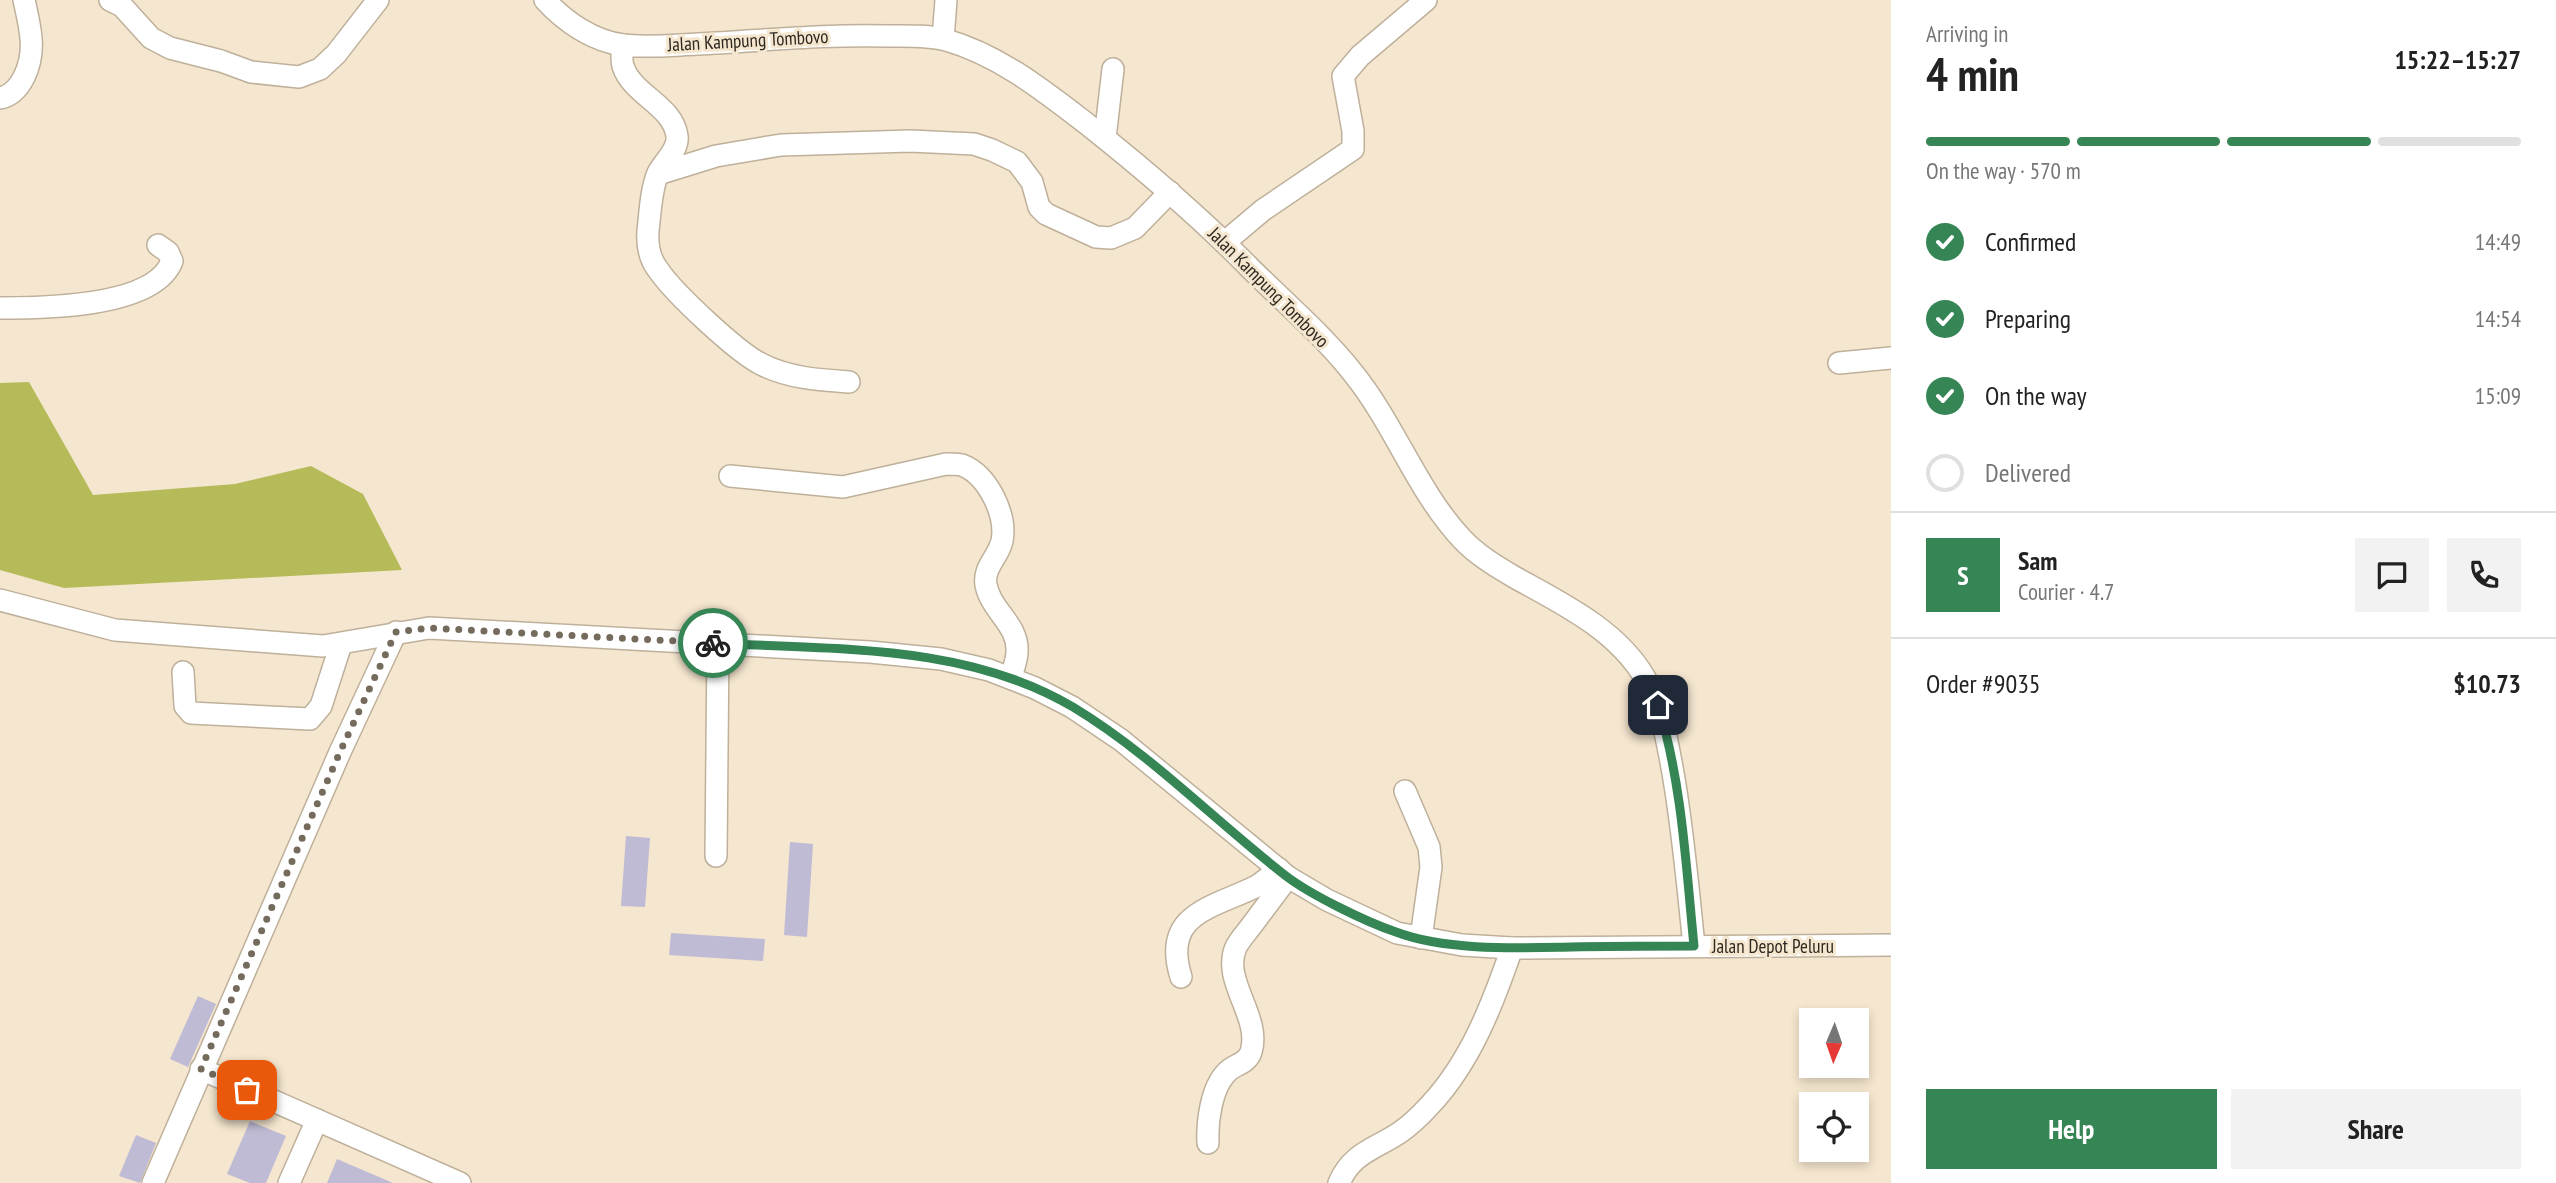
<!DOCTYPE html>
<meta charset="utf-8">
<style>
body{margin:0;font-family:"PT Sans Narrow",sans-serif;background:#f2f2f2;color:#222;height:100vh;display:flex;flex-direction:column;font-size:26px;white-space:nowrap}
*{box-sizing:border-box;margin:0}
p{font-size:23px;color:#767676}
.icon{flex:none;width:38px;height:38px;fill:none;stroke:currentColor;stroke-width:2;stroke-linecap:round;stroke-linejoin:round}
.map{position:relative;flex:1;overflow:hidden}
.side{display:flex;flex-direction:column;background:#fff;width:665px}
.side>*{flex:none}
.needle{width:46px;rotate:182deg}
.buttons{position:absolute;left:1799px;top:1008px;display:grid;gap:14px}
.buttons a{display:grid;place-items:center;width:70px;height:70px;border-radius:0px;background:#fff;box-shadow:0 4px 10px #0003;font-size:35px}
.pin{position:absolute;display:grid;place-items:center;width:60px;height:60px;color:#fff;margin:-30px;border-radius:14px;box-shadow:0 4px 10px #0006}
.courier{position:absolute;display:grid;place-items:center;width:70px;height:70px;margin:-35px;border:5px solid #358555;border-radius:50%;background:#fff;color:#222;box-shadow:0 2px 9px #0007}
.headline em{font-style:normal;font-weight:600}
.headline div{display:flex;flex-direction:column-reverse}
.headline{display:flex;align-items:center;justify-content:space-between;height:119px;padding:0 35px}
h1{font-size:46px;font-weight:600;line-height:52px}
.bar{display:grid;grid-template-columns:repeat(4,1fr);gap:10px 7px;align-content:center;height:84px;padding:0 35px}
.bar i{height:9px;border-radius:5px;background:#e0e0e0}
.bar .current{background:#358555}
.bar p{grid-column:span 4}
.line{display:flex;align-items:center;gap:18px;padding:0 35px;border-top:2px solid #e0e0e0}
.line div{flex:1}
.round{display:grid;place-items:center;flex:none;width:74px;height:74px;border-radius:0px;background:#f2f2f2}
ol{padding:0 35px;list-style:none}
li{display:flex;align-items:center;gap:21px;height:77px}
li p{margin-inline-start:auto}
li .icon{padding:7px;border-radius:50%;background:#358555;color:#fff;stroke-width:4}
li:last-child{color:#767676}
li i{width:38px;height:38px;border:4px solid #e0e0e0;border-radius:50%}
.cta{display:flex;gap:14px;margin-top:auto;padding:14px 35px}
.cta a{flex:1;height:80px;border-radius:0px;background:#358555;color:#fff;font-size:28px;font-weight:600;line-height:80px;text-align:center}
.cta a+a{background:#f2f2f2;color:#222}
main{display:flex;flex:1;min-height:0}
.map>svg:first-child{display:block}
.forest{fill:#b6bb59}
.building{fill:#bfbbd4}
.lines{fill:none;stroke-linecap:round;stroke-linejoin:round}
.minor-casing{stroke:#beb09a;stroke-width:24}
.minor{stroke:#fff;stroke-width:21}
.done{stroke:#746b5d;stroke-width:7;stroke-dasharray:0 12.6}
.route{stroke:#358555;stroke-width:9}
.labels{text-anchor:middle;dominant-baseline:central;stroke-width:6;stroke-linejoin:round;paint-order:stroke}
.street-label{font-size:19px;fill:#2e2920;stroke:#f5e6cf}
</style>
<main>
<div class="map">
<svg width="1891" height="1183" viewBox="0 0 1891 1183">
<rect width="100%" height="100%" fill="#f5e6cf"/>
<!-- forest -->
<polygon class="forest" points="29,382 93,495 235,484 311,466 363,494 402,570 64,588 0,570 0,383"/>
<!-- building -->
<g class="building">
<polygon points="626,836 650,838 645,907 621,906"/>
<polygon points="790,842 813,844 807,937 784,935"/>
<polygon points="671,933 765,939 763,961 669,955"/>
<polygon points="198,996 216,1004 188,1067 170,1059"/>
<polygon points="250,1121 286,1136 266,1183 250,1183 227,1174"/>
<polygon points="136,1135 156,1143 140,1183 119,1176"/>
<polygon points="337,1159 393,1183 327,1183"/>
</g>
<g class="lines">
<!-- minor casing -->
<g class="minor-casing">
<g id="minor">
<polyline points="110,0 122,6 151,38 170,48 221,61 251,72 299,77 320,69 336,54 378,0"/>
<path d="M545 0C565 22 593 41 623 45 647 48 674 45 698 44 761 41 824 34 888 36 906 36 928 35 946 40 999 55 1044 91 1087 124 1145 170 1197 214 1249 267 1284 302 1322 334 1353 373 1395 425 1417 491 1462 539 1477 555 1497 567 1516 578 1563 604 1617 630 1645 678 1662 708 1667 740 1673 773 1683 830 1688 888 1694 946"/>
<polyline points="943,39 946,0"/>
<path d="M623 45C622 52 621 60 623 66 632 95 673 105 677 136 679 150 664 161 658 173 651 189 650 214 648 231 647 245 650 260 659 271 675 294 737 352 761 364 788 378 819 380 849 382"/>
<path d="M0 98C11 96 19 87 24 77 37 51 30 27 24 0"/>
<polyline points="1105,138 1113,69"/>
<polyline points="658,174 716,156 781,145 910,141 974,144 992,150 1017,162 1032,182 1039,207 1046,214 1096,237 1111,238 1135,228 1170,192"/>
<polyline points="1225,242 1263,210 1353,149 1353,131 1343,76 1360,56 1426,0"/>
<path d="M0 308C42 308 154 308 172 261L168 252 158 245"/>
<polyline points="1839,363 1891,358"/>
<path d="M730 476 843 487 946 464C951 464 957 464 962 465 988 475 1007 515 1002 541 998 558 983 567 986 585 991 611 1019 625 1017 652 1017 660 1013 669 1011 678"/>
<polyline points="0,600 115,630 323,646 429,628 870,652 941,659 989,670 1035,688 1072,707 1121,740 1288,877 1327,900 1397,933 1462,945 1512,948 1891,945"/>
<polyline points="183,672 185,706 191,713 310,719 321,706 341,644"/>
<polyline points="1405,791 1429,847 1431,867 1421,938"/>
<polyline points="716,856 718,643"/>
<path d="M1181 977C1161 913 1213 908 1257 886 1265 881 1271 875 1279 869"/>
<polyline points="201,1069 460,1183"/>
<path d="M1208 1143C1207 1122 1211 1088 1227 1072 1235 1064 1247 1064 1251 1052 1262 1017 1221 981 1236 947 1240 939 1247 932 1252 925 1264 909 1276 893 1288 877"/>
<polyline points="153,1183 340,752 396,632"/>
<polyline points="289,1183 317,1120"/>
<path d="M1339 1183C1352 1153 1373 1150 1399 1133 1411 1125 1421 1115 1431 1104 1471 1061 1493 1003 1512 948"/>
</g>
</g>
<!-- minor -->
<use href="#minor" class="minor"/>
</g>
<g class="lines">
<!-- done -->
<polyline class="done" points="247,1090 201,1069 340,752 396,632 429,628 713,643"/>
<!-- route -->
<path class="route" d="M713 643C834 650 965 643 1073 707 1151 754 1215 821 1286 876 1311 895 1366 922 1396 932 1446 951 1518 948 1571 947 1612 946 1653 946 1694 946 1686 866 1682 782 1658 705"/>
</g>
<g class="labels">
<!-- street labels -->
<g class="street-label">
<text transform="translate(748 40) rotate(-3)">Jalan Kampung Tombovo</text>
<text transform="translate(1269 287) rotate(45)">Jalan Kampung Tombovo</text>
<text x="1773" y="946">Jalan Depot Peluru</text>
</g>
</g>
</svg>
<div class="buttons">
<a><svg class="needle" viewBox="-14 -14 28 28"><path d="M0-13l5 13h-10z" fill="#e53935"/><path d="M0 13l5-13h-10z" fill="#767676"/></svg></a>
<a><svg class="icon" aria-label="locate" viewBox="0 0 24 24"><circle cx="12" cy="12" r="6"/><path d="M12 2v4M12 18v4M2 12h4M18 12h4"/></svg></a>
</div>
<div class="pin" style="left:247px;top:1090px;background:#ea580c"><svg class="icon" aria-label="bag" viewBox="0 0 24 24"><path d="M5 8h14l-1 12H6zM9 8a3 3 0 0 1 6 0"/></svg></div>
<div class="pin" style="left:1658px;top:705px;background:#1f2937"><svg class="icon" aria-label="home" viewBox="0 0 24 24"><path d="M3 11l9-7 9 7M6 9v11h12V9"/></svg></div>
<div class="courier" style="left:713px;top:643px"><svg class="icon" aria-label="bike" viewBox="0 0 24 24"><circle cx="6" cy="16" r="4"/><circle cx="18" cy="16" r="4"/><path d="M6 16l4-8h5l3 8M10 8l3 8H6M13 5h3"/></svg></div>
</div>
<section class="side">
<div class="headline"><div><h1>4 min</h1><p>Arriving in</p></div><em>15:22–15:27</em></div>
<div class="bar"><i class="current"></i><i class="current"></i><i class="current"></i><i></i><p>On the way · 570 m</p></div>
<ol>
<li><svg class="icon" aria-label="check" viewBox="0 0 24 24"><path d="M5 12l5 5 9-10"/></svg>Confirmed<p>14:49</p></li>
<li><svg class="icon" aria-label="check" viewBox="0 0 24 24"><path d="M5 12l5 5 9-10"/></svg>Preparing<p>14:54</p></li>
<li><svg class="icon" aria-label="check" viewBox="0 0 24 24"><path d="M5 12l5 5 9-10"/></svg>On the way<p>15:09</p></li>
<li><i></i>Delivered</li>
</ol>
<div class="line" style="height:126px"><b class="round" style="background:#358555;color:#fff">S</b><div><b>Sam</b><p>Courier · 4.7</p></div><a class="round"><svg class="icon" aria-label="chat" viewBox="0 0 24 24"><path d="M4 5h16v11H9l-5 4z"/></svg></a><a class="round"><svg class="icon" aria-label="phone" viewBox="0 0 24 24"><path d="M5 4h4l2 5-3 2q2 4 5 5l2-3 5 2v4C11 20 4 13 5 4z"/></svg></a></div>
<div class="line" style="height:91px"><div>Order #9035</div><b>$10.73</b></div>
<div class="cta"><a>Help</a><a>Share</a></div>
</section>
</main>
